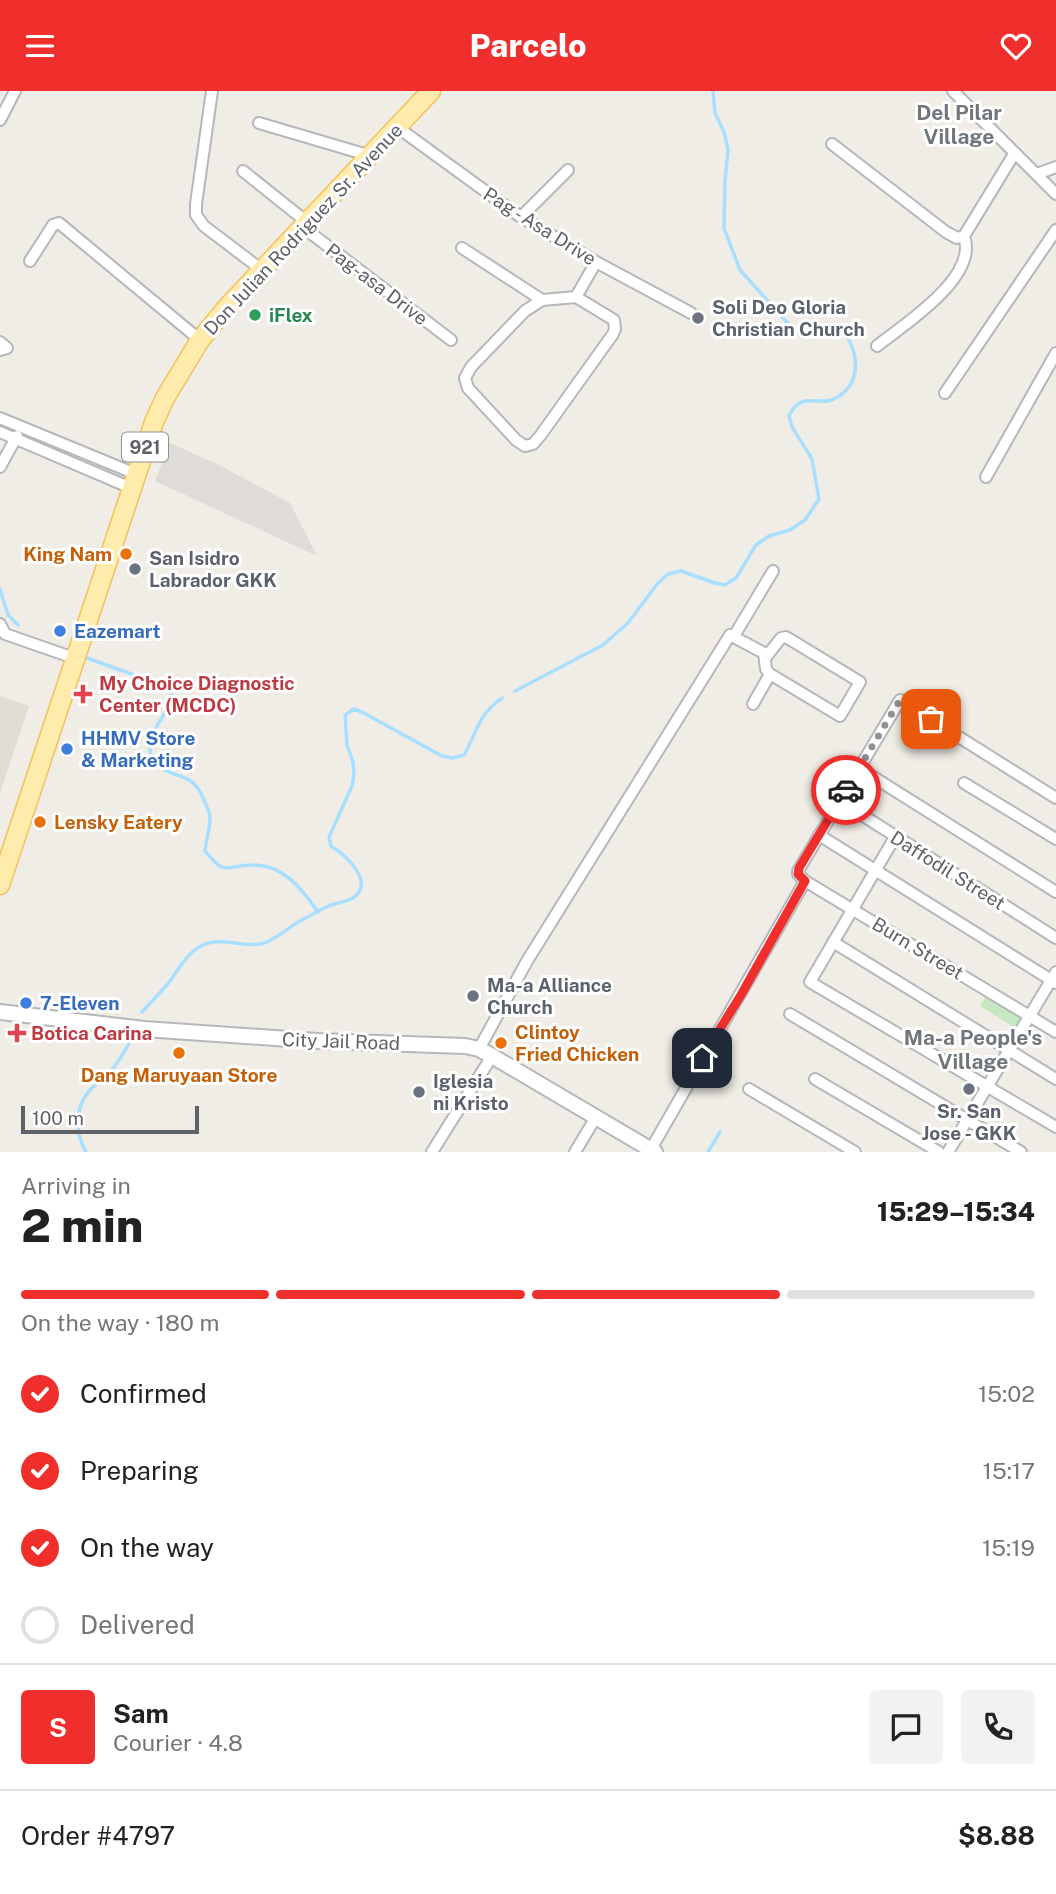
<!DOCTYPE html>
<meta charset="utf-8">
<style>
body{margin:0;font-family:"Public Sans",sans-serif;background:#f2f2f2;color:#222;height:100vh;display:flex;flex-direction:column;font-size:26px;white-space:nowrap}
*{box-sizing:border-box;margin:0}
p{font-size:23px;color:#767676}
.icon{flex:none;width:38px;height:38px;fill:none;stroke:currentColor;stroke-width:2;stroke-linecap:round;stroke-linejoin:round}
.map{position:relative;height:1061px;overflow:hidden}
.sheet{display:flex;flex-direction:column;background:#fff;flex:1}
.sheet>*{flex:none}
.scale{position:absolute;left:21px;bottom:18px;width:178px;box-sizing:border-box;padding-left:7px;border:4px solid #5e6267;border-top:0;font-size:19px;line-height:24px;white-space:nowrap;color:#5e6267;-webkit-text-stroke:5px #fff;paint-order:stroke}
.pin{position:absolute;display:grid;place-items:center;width:60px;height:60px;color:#fff;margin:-30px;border-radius:14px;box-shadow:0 4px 10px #0006}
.courier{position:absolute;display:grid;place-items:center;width:70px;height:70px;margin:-35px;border:5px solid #f02f2d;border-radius:50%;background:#fff;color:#222;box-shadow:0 2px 9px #0007}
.summary em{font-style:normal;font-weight:800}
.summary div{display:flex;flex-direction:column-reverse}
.summary{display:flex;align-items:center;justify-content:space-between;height:119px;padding:0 21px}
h1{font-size:46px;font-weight:800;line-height:52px}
.bar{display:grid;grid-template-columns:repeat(4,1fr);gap:10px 7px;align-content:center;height:84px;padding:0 21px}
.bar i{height:9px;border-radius:5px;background:#e0e0e0}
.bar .selected{background:#f02f2d}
.bar p{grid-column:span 4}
.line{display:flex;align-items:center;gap:18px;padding:0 21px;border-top:2px solid #e0e0e0}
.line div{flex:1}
.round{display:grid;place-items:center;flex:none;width:74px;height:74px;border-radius:7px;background:#f2f2f2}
ol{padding:0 21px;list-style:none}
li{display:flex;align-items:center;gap:21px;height:77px}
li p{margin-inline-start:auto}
li .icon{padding:7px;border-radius:50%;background:#f02f2d;color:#fff;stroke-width:4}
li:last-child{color:#767676}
li i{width:38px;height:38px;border:4px solid #e0e0e0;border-radius:50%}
header{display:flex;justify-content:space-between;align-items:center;height:91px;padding:0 21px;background:#f02f2d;color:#fff;font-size:32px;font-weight:800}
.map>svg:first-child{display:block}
.industrial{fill:#dfdcd8}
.education{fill:#e1dcd4}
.green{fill:#c5e8c2}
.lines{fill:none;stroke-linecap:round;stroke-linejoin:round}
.stream{stroke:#a8dfff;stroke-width:3.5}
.minor-casing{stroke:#b4b7bb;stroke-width:14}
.tertiary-casing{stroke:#b4b7bb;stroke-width:18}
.primary-casing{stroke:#f6c059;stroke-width:21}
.minor{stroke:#fff;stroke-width:10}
.tertiary{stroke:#fff;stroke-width:14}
.primary{stroke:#ffecad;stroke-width:18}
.done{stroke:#919393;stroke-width:7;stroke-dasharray:0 12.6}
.route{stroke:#f02f2d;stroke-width:9}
.leisure-dot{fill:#2e9e5b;stroke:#fff;stroke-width:2.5}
.worship-dot{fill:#6b7280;stroke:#fff;stroke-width:2.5}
.food-dot{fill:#e8710a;stroke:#fff;stroke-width:2.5}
.shop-dot{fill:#3f7fe0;stroke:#fff;stroke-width:2.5}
.health-dot{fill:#e0444e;stroke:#fff;stroke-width:2.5}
.labels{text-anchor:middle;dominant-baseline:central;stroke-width:6;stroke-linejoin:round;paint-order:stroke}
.shield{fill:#fff;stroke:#8e9195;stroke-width:2}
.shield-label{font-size:18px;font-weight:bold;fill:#5e6267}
.street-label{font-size:19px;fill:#5e6267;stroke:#fff}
.worship-label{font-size:19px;font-weight:bold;fill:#5b616d;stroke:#fff;text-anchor:start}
.leisure-label{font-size:19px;font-weight:bold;fill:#27864d;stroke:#fff;text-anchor:start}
.food-label{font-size:19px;font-weight:bold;fill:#c56008;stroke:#fff;text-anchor:start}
.shop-label{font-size:19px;font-weight:bold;fill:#366cbe;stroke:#fff;text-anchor:start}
.health-label{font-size:19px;font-weight:bold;fill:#be3a42;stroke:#fff;text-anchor:start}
.neighbourhood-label{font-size:21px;font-weight:bold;fill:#6f7579;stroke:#fff}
</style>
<header><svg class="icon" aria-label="menu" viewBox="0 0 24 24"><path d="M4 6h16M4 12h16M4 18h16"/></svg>Parcelo<svg class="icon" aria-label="heart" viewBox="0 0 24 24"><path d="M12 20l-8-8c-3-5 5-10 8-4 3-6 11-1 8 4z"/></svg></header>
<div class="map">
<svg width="1056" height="1061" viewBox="0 0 1056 1061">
<rect width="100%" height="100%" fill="#f0ede6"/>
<!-- industrial -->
<polygon class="industrial" points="170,352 217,373 290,412 317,465 155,390"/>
<!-- education -->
<polygon class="education" points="0,605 29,615 0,702"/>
<!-- green -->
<polygon class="green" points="988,901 1025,924 1017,938 980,915"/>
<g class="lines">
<!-- stream -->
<g class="stream">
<polyline points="0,498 8,524 18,534"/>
<path d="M87 567 170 597C178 618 142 641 151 663 164 693 190 674 203 707 206 713 210 720 210 728 210 737 206 749 205 760 227 787 225 774 253 774 284 774 302 798 318 821"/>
<path d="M515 600 603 554 628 532 658 492 668 483 681 480 715 492 725 494 736 487 756 454 769 445 790 439 805 429 819 408 812 368 792 336 789 325C802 298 819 317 836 307 861 293 859 264 846 244L837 241 805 246 793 238 740 179 724 137 725 90 728 59 724 41 715 22 713 0"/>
<path d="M142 921C150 912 159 903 167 894 178 880 186 862 203 854 221 846 242 856 261 853 276 850 289 835 302 829 311 824 321 818 331 814 337 812 345 811 351 808 378 793 345 763 331 755L329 746 352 695 354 683 353 671 347 654 345 624 354 618 362 621 442 665 452 667 464 664C478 639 477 625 502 607"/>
<path d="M86 1061C75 1041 74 1017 90 999 96 992 105 987 111 980 118 971 124 962 129 952"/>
<polyline points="708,1061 720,1041"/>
</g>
<!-- minor casing -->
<g class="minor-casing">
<g id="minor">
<polyline points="212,0 196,113 196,124 204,135 262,179"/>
<polyline points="953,0 1056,103"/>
<polyline points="0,29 15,0"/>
<polyline points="259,32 371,65"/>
<polyline points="397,36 518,124 596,171 691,222"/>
<polyline points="832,53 946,141 957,147 964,145"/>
<polyline points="243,80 308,132"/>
<polyline points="1037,83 1056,76"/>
<polyline points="521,126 568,79"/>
<polyline points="304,137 451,249"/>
<polyline points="462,157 542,209 576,206 614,229 615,238 613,243 540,345 533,353 525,355 516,349 468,297 465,287 471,276 525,220 542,209"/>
<polyline points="30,170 53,134 59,132 200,249"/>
<polyline points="576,206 596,171"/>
<polyline points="0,251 7,257 0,259"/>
<path d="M877 255C906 232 979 186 964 145L1014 63"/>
<polyline points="945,302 1056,139"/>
<polyline points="0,327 136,383"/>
<polyline points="0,341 131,397"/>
<polyline points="0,376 17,345"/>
<polyline points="986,386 1056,262"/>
<polyline points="0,533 5,543 74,567"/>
<polyline points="734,545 773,480"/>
<polyline points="753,613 770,583"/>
<polyline points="859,677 1056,801"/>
<polyline points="964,692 1056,748"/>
<polyline points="1056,707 900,609 798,780 798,783 805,790 1056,941"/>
<polyline points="840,710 1056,847"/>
<polyline points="819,744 1056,892"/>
<polyline points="895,746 810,891 1056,1036"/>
<polyline points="833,851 1056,988"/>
<polyline points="790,923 1021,1061"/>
<polyline points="479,958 527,870 730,544 764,562 766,578 770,583 840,625 860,591 786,546 781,547 766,566"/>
<polyline points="815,988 939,1061"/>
<polyline points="749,998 855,1061"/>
<polyline points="651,1058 805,790"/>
<polyline points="432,1061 492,965"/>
<polyline points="575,1061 596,1026"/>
<polyline points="948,1061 1056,881"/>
</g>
</g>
<!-- tertiary casing -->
<g class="tertiary-casing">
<polyline id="tertiary" points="0,921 144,938 318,950 465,955 479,958 492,965 655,1061"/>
</g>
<!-- primary casing -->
<g class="primary-casing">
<polyline id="primary" points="0,794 154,331 165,307 200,249 228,215 431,0"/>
</g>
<!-- minor -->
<use href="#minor" class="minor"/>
<!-- tertiary -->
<use href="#tertiary" class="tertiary"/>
<!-- primary -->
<use href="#primary" class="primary"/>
</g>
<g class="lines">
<!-- done -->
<polyline class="done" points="846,699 900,609 931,628"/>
<!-- route -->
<polyline class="route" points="702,967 741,904 805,790 798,783 799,777 846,699"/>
</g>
<!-- markers -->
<circle class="leisure-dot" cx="255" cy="224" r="7"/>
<g class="worship-dot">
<circle cx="698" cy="227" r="7"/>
<circle cx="135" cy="478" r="7"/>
<circle cx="473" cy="905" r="7"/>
<circle cx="969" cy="998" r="7"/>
<circle cx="419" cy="1001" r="7"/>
</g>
<g class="food-dot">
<circle cx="126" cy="463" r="7"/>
<circle cx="40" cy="731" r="7"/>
<circle cx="501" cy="952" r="7"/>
<circle cx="179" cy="962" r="7"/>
</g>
<g class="shop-dot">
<circle cx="60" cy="540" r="7"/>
<circle cx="67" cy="658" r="7"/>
<circle cx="26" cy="912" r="7"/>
</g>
<g class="health-dot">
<path d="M79.5 592.5h7v7h7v7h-7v7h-7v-7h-7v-7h7z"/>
<path d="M13.5 931.5h7v7h7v7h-7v7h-7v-7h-7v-7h7z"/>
</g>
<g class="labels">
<!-- shield labels -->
<rect class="shield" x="122" y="341.5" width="46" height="29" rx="5"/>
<g class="shield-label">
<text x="145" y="356">921</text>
</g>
<!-- street labels -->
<g class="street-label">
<text transform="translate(540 135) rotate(32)">Pag - Asa Drive</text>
<text transform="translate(303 138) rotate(-47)">Don Julian Rodriguez Sr. Avenue</text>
<text transform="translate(377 193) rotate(37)">Pag-asa Drive</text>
<text transform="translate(948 779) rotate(32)">Daffodil Street</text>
<text transform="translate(918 857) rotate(31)">Burn Street</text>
<text transform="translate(341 950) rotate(2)">City Jail Road</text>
</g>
<!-- worship labels -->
<g class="worship-label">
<text x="712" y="216">Soli Deo Gloria<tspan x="712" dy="22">Christian Church</tspan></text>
<text x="149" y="467">San Isidro<tspan x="149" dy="22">Labrador GKK</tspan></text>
<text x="487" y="894">Ma-a Alliance<tspan x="487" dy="22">Church</tspan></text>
<text x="433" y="990">Iglesia<tspan x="433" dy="22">ni Kristo</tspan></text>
<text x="969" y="1020" text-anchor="middle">Sr. San<tspan x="969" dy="22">Jose - GKK</tspan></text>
</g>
<!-- leisure labels -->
<g class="leisure-label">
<text x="269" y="224">iFlex</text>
</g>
<!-- food labels -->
<g class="food-label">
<text x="112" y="463" text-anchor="end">King Nam</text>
<text x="54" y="731">Lensky Eatery</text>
<text x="515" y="941">Clintoy<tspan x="515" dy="22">Fried Chicken</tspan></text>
<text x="179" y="984" text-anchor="middle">Dang Maruyaan Store</text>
</g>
<!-- shop labels -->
<g class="shop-label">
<text x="74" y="540">Eazemart</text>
<text x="81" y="647">HHMV Store<tspan x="81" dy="22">&amp; Marketing</tspan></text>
<text x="40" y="912">7-Eleven</text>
</g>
<!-- health labels -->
<g class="health-label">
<text x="99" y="592">My Choice Diagnostic<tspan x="99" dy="22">Center (MCDC)</tspan></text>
<text x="31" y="942">Botica Carina</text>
</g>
<!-- neighbourhood labels -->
<g class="neighbourhood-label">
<text x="959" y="21">Del Pilar<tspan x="959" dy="24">Village</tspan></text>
<text x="973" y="946">Ma-a People's<tspan x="973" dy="24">Village</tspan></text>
</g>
</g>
</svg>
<div class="scale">100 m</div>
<div class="pin" style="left:931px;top:628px;background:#ea580c"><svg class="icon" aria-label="bag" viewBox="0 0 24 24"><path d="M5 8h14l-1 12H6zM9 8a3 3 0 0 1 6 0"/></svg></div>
<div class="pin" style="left:702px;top:967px;background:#1f2937"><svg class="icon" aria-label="home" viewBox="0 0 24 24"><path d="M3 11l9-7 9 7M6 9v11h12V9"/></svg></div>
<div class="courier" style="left:846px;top:699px"><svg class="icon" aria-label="car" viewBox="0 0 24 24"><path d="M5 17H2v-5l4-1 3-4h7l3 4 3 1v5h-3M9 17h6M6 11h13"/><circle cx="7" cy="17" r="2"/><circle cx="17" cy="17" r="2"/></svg></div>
</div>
<section class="sheet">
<div class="summary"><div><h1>2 min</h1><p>Arriving in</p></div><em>15:29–15:34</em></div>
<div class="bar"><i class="selected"></i><i class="selected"></i><i class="selected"></i><i></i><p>On the way · 180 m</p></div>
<ol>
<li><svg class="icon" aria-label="check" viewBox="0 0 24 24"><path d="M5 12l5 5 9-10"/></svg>Confirmed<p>15:02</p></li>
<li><svg class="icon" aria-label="check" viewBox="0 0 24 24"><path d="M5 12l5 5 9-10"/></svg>Preparing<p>15:17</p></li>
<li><svg class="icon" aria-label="check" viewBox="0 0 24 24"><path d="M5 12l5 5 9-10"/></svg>On the way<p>15:19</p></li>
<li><i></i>Delivered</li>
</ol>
<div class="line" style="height:126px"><b class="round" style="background:#f02f2d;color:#fff">S</b><div><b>Sam</b><p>Courier · 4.8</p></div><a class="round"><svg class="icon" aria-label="chat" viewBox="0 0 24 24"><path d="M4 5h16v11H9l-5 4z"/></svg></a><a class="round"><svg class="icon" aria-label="phone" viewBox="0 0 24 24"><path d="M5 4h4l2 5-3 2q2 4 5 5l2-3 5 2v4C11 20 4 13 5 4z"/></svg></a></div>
<div class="line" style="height:91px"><div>Order #4797</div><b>$8.88</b></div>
</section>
